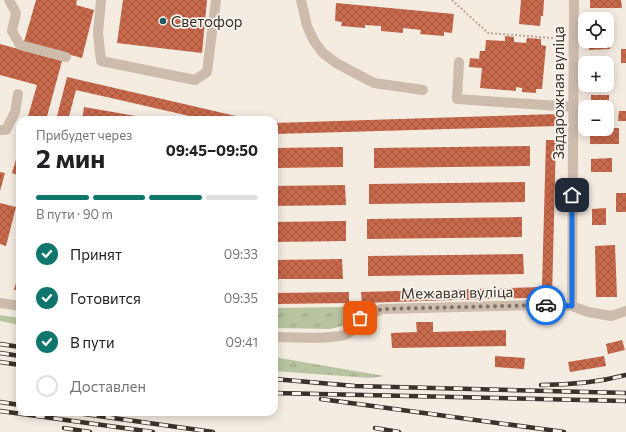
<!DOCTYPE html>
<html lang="ru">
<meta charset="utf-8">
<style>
body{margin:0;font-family:Commissioner,sans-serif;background:#f6f6f6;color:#202124;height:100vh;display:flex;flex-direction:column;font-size:15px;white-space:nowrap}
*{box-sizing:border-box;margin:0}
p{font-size:13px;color:#757577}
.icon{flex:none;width:22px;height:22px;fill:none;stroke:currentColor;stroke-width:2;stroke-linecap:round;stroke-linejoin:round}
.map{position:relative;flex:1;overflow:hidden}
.details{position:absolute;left:16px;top:116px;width:262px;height:300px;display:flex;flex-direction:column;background:#fff;border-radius:12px;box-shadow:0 2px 10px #0003}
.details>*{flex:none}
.tools{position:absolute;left:578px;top:12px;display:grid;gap:8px}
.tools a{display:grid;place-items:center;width:36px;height:36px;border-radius:8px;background:#fff;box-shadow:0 2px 10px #0003;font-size:20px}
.pin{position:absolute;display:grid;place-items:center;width:34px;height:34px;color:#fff;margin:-17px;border-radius:8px;box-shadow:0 2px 6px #0006}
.courier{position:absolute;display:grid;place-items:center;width:40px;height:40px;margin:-20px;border:3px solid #1a73e8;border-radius:50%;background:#fff;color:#222;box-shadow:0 1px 5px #0007}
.head em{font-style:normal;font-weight:700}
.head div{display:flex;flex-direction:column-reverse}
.head{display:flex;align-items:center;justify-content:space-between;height:68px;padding:0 20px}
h1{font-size:26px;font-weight:700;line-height:30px}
.bar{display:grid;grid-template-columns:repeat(4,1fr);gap:6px 4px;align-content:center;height:48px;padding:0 20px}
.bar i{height:5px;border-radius:3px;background:#e0e0e0}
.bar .on{background:#0f766e}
.bar p{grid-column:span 4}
ol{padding:0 20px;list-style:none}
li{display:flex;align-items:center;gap:12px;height:44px}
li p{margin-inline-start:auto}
li .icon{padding:4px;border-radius:50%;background:#0f766e;color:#fff;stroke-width:4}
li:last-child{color:#757577}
li i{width:22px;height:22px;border:2px solid #e0e0e0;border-radius:50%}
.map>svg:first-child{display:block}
.grass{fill:url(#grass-tufts)}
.building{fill:url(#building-cross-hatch)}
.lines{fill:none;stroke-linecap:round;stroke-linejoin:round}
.path{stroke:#b9a596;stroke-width:2;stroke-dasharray:2 2;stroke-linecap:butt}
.minor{stroke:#cdbbac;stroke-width:10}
.rail-casing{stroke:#3b302b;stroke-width:4.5}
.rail{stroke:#fbf5ee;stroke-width:3;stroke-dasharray:9;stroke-linecap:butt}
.done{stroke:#7c716b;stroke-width:4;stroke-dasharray:0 7.2}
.route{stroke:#1a73e8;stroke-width:5}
.poi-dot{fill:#1f5a5e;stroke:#fbf5ee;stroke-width:1.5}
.labels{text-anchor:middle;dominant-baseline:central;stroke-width:3.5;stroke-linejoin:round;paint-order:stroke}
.poi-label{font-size:15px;fill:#3b302b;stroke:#fbf5ee;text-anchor:start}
.street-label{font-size:15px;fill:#3b302b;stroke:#fbf5ee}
</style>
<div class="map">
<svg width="626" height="432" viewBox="0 0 626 432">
<defs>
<pattern id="grass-tufts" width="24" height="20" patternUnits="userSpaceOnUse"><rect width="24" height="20" fill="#b8c4a0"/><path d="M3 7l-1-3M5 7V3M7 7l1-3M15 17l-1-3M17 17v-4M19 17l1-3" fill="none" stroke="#97a083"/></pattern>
<pattern id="building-cross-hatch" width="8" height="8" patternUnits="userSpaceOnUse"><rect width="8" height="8" fill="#c8694b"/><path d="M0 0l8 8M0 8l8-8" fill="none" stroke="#a4573f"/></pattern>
</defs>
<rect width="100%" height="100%" fill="#f4ebe1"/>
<!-- grass -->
<g class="grass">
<polygon points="344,307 350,309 354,318 346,325 330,329 274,328 274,308"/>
<polygon points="0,315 20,318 20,325 0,321"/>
<polygon points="274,357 384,376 370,378 274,371"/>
</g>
<!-- building -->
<g class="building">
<polygon points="36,0 77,0 76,5 94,10 82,58 24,42"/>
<polygon points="123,0 207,0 202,53 117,43"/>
<polygon points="521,0 544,0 543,16 541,16 540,26 519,24"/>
<polygon points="590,0 621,0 622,8 590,8"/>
<polygon points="336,3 454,14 452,33 444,32 444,36 420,34 421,30 403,28 403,33 381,31 381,26 365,25 365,28 341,26 342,22 335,21"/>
<polygon points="607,20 610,20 610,49 589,50 588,41 607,41"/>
<polygon points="505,36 514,37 514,42 526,43 527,38 541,39 541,45 546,46 542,89 536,89 536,93 522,92 522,88 516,87 516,91 480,88 482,68 469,67 470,58 479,59 480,51 485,51 486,40 505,41"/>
<polygon points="0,44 62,61 46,120 27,120 37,85 0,75"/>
<rect x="621" y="49" width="5" height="14"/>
<polygon points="609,64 609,79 607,79 607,65"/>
<polygon points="67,77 249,119 249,120 207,120 76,90 68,120 56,120"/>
<polygon points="591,95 609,95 609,113 607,113 607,107 591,107"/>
<polygon points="84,107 153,119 153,120 82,120"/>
<polygon points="619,111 626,111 626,121 618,121"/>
<polygon points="557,114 557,126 274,134 274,123"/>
<polygon points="607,128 619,128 619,144 590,144 590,129 607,129"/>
<polygon points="546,140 556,140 552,297 362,303 361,292 542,287"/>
<polygon points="20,146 20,176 12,173"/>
<polygon points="530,146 530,166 374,168 374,148"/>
<polygon points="343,147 343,167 274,168 274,148"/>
<polygon points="612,158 612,172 591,172 591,159"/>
<polygon points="0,172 5,173 0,191"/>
<polygon points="525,182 525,202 369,204 369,184"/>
<polygon points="345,185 346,205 274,206 274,186"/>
<rect x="616" y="193" width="10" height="19"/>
<polygon points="0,203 16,207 6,246 0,244"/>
<polygon points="606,208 606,225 592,225 592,209"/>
<polygon points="522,217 522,237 367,239 367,219"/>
<polygon points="346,221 346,241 274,242 274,222"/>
<polygon points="615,245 617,297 596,297 595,246"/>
<polygon points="523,254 524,274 368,276 368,256"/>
<polygon points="342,259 343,279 274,279 274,260"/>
<polygon points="19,270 20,290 14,290 17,279"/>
<polygon points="349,292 349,303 274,304 274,293"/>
<polygon points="416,322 433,322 433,332 506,330 506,346 392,348 391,333 417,332"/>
<polygon points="622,340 625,350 608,354 606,344"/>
<polygon points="495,356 525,358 524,369 495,367"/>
<polygon points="604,356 606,366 570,372 568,362"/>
</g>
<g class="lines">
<!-- path -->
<polyline class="path" points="452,0 488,33 565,39"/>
<!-- minor -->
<g class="minor">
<polyline points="9,0 16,13 12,31 20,45 66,57"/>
<polyline points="101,0 98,33 101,61 195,80 207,72 216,0"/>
<polyline points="301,0 307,26 314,41 323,53 336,63 374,83 423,90"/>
<polyline points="459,62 457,99 573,107"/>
<polyline points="0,130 6,130 15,112 18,94"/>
<polyline points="0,303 20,306"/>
<polyline points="572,306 574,0"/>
<path d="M274 337C289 337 335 340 347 334 353 331 357 324 360 318L382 309 541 305 572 306 588 312 611 316 626 311"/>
</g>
<!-- rail casing -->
<g class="rail-casing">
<g id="rail">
<polyline points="0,344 20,347"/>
<polyline points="0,353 20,356"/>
<polyline points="0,362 20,365"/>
<polyline points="274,379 355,386 626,393"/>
<path d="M541 385C568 385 600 382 626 375"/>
<polyline points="274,393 626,401"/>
<polyline points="321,399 564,432"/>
<polyline points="0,402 20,405"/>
<polyline points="0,411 153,432"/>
<polyline points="70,412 213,432"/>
<polyline points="64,428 90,432"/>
<polyline points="375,428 399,432"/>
</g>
</g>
<!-- rail -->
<use href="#rail" class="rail"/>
</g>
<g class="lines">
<!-- done -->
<polyline class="done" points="360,318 382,309 546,305"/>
<!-- route -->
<polyline class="route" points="546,305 572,306 572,195"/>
</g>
<!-- markers -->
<circle class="poi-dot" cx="163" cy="21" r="4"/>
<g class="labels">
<!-- poi labels -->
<g class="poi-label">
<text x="171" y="21">Светофор</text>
</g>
<!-- street labels -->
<g class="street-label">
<text transform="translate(558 93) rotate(-90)">Задарожная вуліца</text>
<text transform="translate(457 292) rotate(-1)">Межавая вуліца</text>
</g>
</g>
</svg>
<div class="tools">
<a><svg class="icon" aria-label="locate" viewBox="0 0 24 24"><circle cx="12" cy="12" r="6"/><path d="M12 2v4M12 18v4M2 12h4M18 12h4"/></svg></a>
<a>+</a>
<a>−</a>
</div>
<div class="pin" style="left:360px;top:318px;background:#ea580c"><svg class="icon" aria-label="bag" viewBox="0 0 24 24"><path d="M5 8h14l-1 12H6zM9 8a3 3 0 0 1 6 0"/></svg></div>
<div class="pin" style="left:572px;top:195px;background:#1f2937"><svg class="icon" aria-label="home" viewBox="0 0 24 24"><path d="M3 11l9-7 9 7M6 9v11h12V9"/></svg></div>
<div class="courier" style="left:546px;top:305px"><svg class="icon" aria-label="car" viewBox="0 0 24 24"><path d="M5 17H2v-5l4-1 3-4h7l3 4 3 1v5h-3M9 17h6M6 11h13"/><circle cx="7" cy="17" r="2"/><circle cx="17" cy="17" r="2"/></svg></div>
<section class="details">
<div class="head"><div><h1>2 мин</h1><p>Прибудет через</p></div><em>09:45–09:50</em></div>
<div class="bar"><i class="on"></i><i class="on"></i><i class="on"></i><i></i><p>В пути · 90 m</p></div>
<ol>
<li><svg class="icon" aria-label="check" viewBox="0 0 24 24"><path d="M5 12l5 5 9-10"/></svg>Принят<p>09:33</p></li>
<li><svg class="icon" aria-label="check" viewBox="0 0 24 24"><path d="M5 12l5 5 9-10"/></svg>Готовится<p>09:35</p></li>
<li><svg class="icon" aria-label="check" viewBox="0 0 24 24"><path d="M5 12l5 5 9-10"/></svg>В пути<p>09:41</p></li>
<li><i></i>Доставлен</li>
</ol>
</section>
</div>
